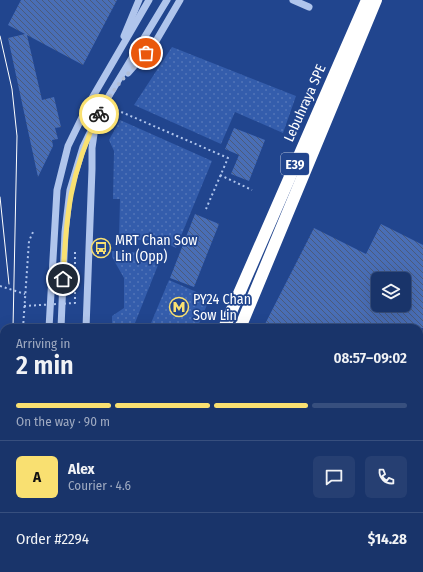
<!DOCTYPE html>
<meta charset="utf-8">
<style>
body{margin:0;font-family:"Fira Sans Condensed",sans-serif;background:#263f72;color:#f1f3f6;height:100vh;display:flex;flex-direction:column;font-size:15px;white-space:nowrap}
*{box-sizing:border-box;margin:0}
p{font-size:13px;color:#9faac1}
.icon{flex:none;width:22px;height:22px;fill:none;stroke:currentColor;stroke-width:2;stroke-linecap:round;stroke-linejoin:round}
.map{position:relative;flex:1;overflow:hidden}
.drawer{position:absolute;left:0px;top:324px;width:423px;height:248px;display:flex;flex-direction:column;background:#19346a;border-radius:12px 12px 0 0;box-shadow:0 4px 16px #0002,0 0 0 1px #374f7e}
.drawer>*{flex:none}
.tools{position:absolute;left:371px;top:272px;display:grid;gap:8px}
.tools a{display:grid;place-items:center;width:40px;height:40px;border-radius:6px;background:#19346a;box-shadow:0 4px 16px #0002,0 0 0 1px #374f7e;font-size:20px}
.pin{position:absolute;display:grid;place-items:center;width:34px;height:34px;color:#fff;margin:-17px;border:2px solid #fff;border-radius:50%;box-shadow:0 1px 4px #0007}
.courier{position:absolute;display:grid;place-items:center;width:40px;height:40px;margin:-20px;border:3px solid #f9e071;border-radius:50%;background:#fff;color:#222;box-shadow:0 1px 5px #0007}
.head em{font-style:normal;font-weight:600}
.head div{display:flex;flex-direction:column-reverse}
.head{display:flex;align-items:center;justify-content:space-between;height:68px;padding:0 16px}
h1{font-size:26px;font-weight:600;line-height:30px}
.bar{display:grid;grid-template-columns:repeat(4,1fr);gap:6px 4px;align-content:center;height:48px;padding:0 16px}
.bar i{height:5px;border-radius:3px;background:#374f7e}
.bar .on{background:#f9e071}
.bar p{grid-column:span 4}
.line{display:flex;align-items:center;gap:10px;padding:0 16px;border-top:1px solid #374f7e}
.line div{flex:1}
.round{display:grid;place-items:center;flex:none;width:42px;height:42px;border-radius:6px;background:#263f72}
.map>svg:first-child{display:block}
.grass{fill:url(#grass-dots)}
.building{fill:url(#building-back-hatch);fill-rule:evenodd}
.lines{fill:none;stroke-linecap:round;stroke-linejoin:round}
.path{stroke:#b0c5ec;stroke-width:2;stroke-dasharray:2 3;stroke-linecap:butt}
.minor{stroke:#b0c5ec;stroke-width:7}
.highway{stroke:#fff;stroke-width:12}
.tram{stroke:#fff;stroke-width:1}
.path-bridge{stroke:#b0c5ec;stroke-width:2;stroke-dasharray:2 3;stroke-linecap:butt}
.done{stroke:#b1bed7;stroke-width:4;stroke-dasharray:0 7.2}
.route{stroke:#f9e071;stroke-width:5}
.labels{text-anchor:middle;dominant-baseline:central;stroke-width:3.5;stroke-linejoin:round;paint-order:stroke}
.shield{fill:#21458e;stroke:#bcc7dd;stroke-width:1}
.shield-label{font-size:13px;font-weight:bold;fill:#fff}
.street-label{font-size:14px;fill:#fff;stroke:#21458e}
.poi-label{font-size:14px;fill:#fff;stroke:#21458e;text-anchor:start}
</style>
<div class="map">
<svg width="423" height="572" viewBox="0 0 423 572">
<defs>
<pattern id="grass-dots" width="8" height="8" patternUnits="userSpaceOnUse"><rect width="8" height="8" fill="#345dac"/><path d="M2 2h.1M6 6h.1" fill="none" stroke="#5275b8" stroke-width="1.8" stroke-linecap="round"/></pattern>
<pattern id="building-back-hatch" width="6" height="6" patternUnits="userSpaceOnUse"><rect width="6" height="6" fill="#496eb6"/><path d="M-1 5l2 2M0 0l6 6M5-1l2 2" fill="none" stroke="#4b5b7c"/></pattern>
</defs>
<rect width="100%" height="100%" fill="#21458e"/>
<!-- grass -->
<g class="grass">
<polygon points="172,47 296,96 283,133 235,112 221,144 134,105"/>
<polygon points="120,120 212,161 176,248 162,241 119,239 120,199 113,199 114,151 109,140"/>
<polygon points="112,251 151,253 158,265 133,328 112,328 112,316 124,308 124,278 112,257"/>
<polygon points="169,280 210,298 197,328 149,328"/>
</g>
<!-- building -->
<g class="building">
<polygon points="21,0 117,0 83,65 27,35 42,100 54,97 61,127 55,128 58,139 52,140 53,146 38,177 8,38 25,34 8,25"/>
<polygon points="234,128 265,140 249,181 231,174 239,155 225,149"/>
<polygon points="195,214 219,224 194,287 170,278"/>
<path d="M381 224 423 245V328H263L314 228 366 254ZM378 279H404V305H378Z"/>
</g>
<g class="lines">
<!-- path -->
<g class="path">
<polyline points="112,108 228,158 206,209"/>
<polyline points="220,175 252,190"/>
<polyline points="23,328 29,241 33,232"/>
<polyline points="76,568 76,572"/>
<polyline points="93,568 93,572"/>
<polyline points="1,572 1,548"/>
<polyline points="88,572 88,568"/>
</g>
<!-- minor -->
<g class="minor">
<polyline points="293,0 309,7"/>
<polyline points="124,36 139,0"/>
<polyline points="128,73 156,41 180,0"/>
<polyline points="49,328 57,190 68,146 88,105 149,0"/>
<polyline points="61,328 65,232 70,190 83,147 104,104 167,0"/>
<polyline points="86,328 92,169 92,148 95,127"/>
<polyline points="419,464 423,466"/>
<polyline points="45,568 45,572"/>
<polyline points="61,568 61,572"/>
</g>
<!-- highway -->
<g class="highway">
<polyline points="224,328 367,0"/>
<polyline points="240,328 376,0"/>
<polyline points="120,572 122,568"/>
<polyline points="132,572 135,568"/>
</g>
<!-- tram -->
<g class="tram">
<polyline points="0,36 12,89 17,136 13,328"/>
<polyline points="0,197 9,284"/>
<polyline points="12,568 12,572"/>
</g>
<!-- path-bridge -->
<g class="path-bridge">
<polyline points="0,286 25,294"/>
<polyline points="24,306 75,303 75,251"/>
</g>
</g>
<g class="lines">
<!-- done -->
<polyline class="done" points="99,114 116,87 146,53"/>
<!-- route -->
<path class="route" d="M63 279C66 215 70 172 99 114"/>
</g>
<!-- icons -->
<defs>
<g id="bus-ring" transform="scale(1)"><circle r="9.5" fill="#21458e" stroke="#f9e071" stroke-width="1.5"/><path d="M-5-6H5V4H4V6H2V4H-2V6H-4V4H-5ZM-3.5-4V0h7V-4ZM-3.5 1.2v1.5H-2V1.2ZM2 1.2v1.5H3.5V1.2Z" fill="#f9e071"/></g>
<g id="metro-ring" transform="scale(1)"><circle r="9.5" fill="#21458e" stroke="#f9e071" stroke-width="1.5"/><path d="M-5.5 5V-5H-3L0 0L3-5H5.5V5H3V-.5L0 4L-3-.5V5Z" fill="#f9e071"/></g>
</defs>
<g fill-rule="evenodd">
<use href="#bus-ring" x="101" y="248"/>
<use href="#metro-ring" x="179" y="307"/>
</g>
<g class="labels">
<!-- shield labels -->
<rect class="shield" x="281" y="153" width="28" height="22" rx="3"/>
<g class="shield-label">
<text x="295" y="164">E39</text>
</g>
<!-- street labels -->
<g class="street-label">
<text transform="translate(305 103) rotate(-66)">Lebuhraya SPE</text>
</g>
<!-- poi labels -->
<g class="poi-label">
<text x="115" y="240">MRT Chan Sow<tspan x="115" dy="16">Lin (Opp)</tspan></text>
<text x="193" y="299">PY24 Chan<tspan x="193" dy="16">Sow Lin</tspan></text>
</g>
</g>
</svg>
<div class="tools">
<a><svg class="icon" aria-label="layers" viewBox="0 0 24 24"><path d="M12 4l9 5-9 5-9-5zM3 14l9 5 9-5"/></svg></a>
</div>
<div class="pin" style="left:146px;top:53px;background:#ea580c"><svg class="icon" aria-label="bag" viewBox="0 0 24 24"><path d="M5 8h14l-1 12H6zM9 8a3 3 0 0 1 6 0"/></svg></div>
<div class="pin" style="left:63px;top:279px;background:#1f2937"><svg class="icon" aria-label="home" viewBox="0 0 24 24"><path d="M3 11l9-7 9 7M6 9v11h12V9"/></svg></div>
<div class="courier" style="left:99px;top:114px"><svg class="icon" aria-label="bike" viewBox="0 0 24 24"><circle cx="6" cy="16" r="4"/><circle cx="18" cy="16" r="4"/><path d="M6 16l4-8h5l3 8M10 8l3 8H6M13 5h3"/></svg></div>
<section class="drawer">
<div class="head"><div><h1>2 min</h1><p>Arriving in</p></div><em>08:57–09:02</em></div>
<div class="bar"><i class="on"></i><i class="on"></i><i class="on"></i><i></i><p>On the way · 90 m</p></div>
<div class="line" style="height:72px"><b class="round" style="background:#f9e071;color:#111">A</b><div><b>Alex</b><p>Courier · 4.6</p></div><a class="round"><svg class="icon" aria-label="chat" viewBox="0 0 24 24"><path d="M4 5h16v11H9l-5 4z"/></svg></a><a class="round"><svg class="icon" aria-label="phone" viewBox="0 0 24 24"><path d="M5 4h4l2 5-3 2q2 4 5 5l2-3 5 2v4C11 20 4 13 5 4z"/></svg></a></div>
<div class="line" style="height:52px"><div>Order #2294</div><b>$14.28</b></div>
</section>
</div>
